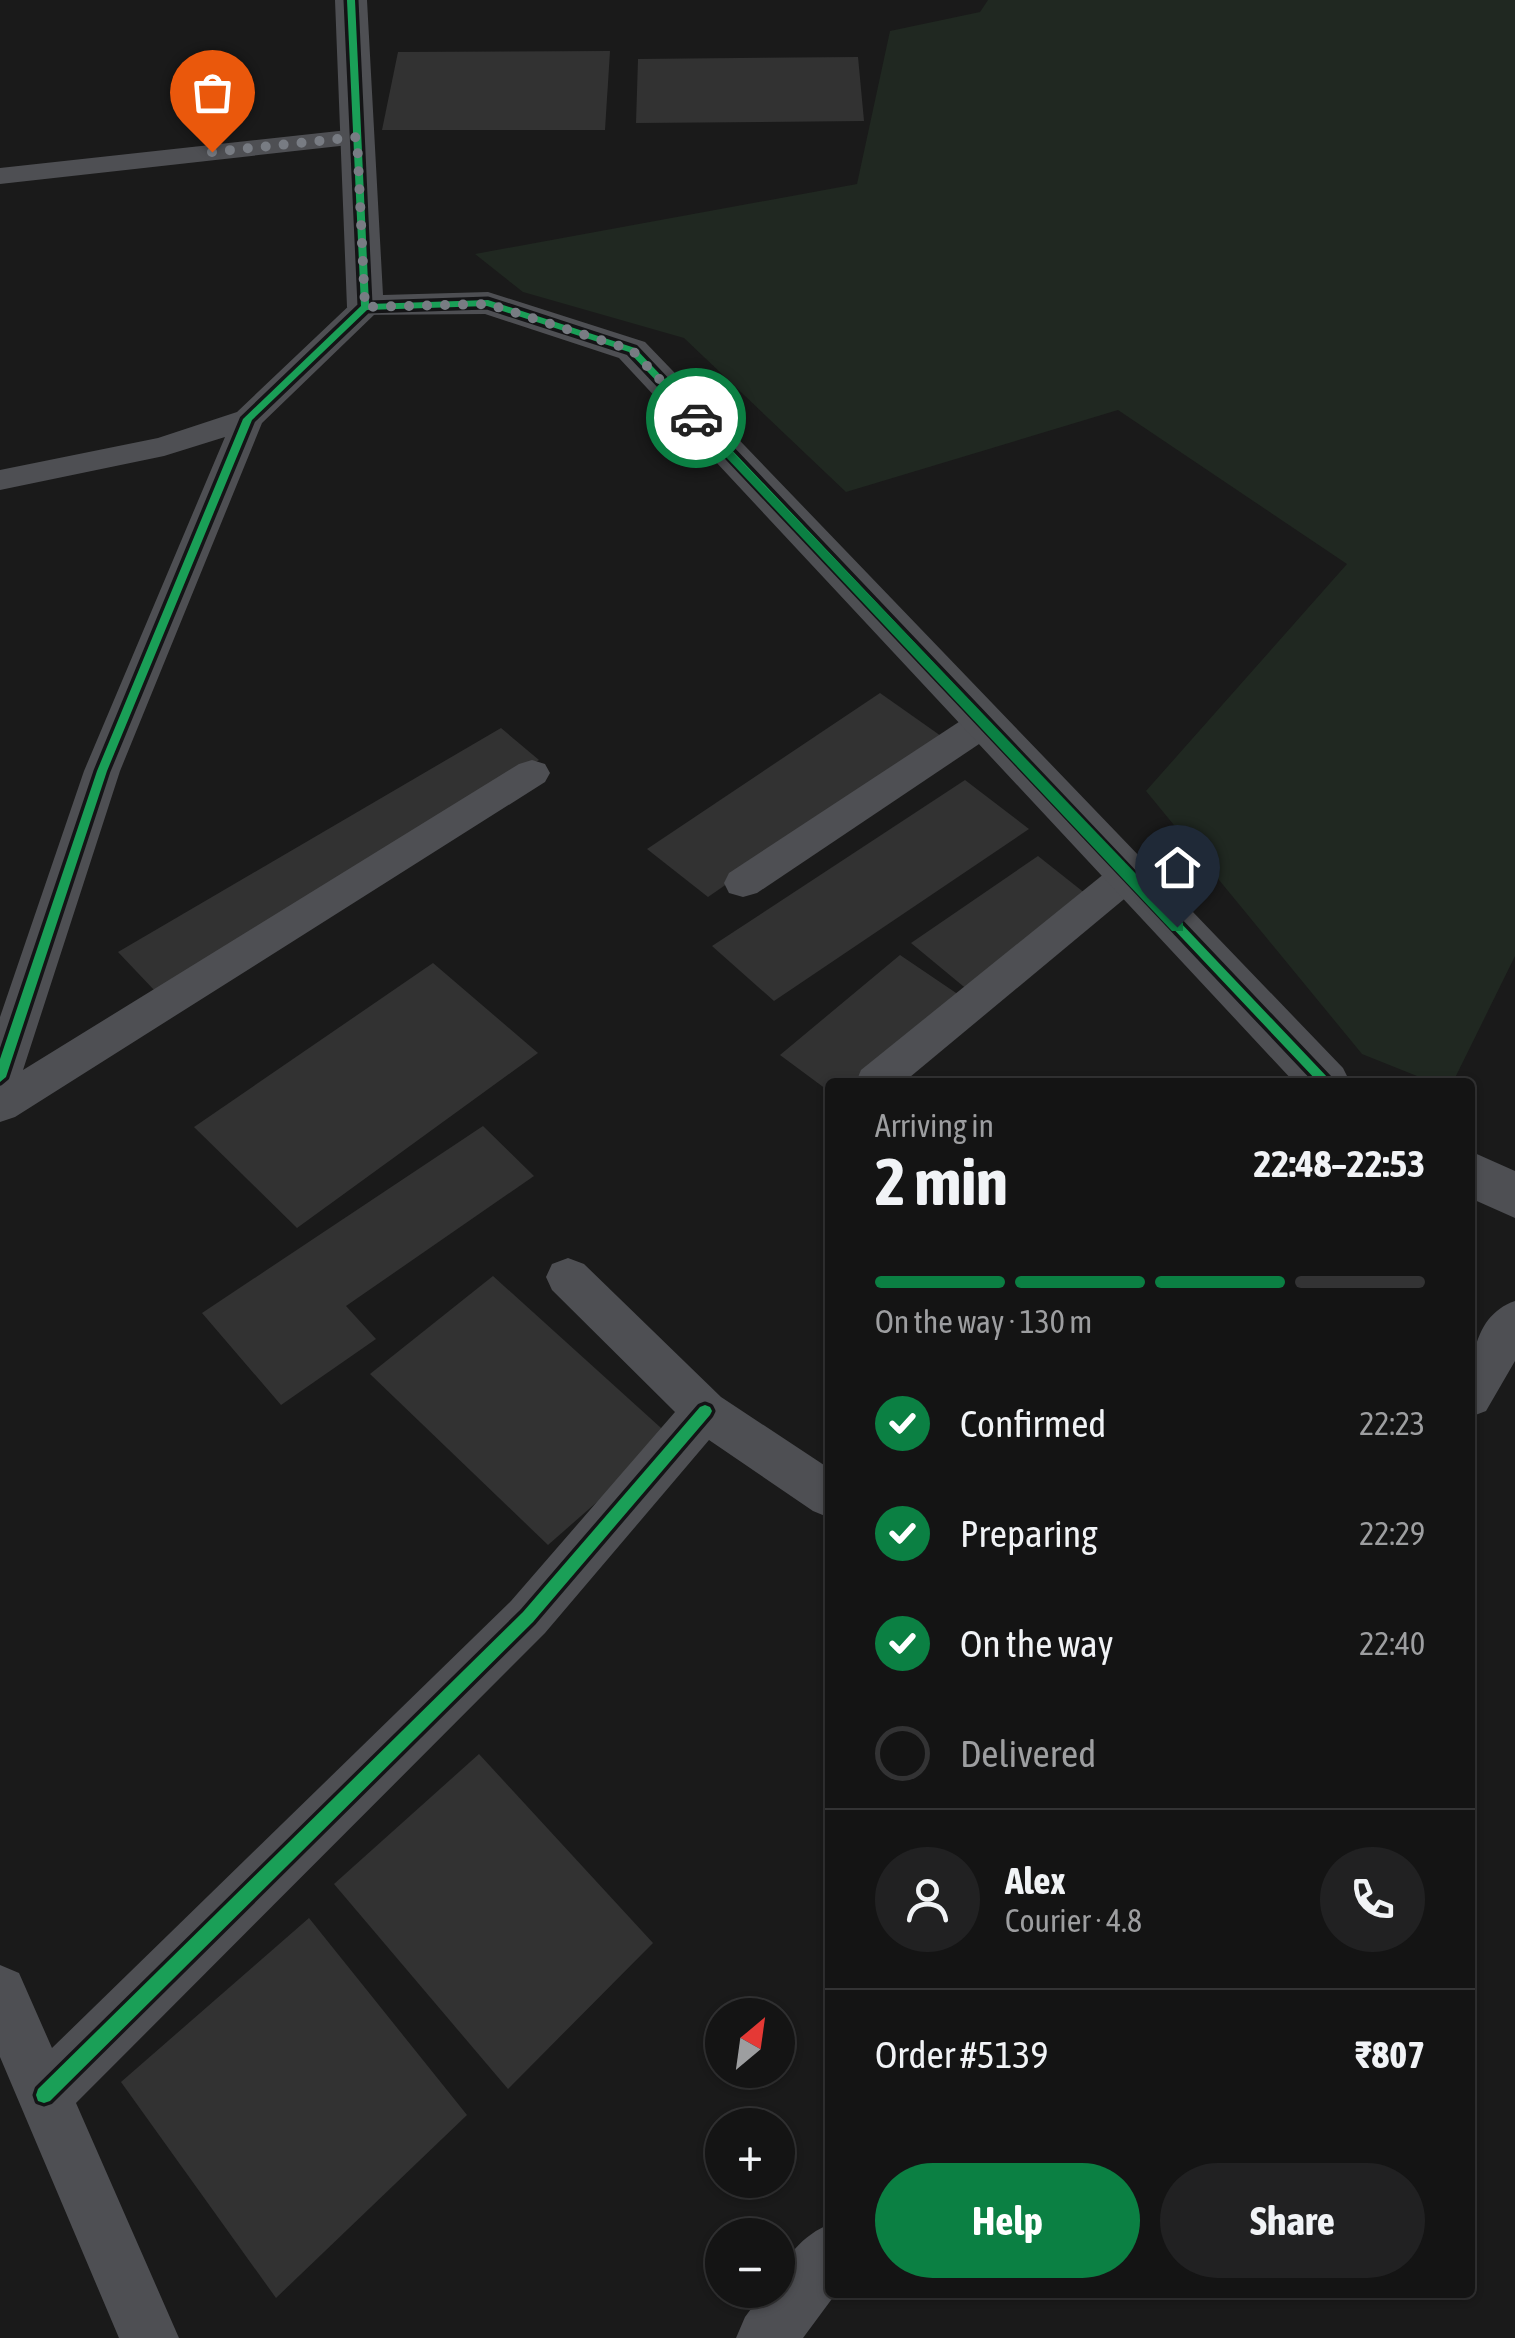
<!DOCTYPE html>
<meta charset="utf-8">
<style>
body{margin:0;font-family:"Asap Condensed",sans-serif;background:#212122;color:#f1f3f6;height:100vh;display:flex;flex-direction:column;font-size:38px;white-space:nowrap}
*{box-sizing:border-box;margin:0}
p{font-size:32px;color:#9d9ea0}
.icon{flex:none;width:55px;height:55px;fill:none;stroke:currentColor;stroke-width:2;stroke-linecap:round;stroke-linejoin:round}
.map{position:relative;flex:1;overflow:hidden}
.side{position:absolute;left:825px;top:1078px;width:650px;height:1220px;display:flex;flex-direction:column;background:#141414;border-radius:10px;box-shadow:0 2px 8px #0004,0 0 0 2px #333334}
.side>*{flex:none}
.needle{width:65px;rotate:29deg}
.tools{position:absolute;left:705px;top:1998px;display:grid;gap:20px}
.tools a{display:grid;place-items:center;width:90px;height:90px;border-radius:50%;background:#141414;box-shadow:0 2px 8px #0004,0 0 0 2px #333334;font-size:50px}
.pin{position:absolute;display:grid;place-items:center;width:85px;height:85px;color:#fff;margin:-102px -42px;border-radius:50% 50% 50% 0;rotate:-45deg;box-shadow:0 0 10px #0007}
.pin .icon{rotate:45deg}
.courier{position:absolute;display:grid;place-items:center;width:100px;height:100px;margin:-50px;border:8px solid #0b8043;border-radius:50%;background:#fff;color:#222;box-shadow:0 2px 12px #0007}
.overview em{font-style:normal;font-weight:700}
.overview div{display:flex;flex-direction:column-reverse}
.overview{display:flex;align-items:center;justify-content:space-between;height:170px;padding:0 50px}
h1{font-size:65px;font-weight:700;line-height:75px}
.bar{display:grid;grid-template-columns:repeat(4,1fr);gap:15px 10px;align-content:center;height:120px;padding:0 50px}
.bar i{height:12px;border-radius:8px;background:#333334}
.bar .current{background:#0b8043}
.bar p{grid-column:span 4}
.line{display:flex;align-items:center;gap:25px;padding:0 50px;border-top:2px solid #333334}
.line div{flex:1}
.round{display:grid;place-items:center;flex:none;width:105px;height:105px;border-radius:52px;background:#212122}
ol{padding:0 50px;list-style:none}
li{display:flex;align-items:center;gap:30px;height:110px}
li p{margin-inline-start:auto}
li .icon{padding:10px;border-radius:50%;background:#0b8043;color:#fff;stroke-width:4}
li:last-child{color:#9d9ea0}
li i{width:55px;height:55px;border:5px solid #333334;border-radius:50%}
.cta{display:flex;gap:20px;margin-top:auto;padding:20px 50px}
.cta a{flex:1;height:115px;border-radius:60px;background:#0b8043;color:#fff;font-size:40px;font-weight:700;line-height:115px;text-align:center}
.cta a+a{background:#212122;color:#f1f3f6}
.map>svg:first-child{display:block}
.green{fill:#202821}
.building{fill:#323232}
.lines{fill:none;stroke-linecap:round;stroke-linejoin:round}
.minor{fill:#4e4f53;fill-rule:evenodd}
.tertiary{fill:#4e4f53;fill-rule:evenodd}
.cycleway-casing{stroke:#141416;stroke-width:7}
.cycleway{fill:#1a9f57;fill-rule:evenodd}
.route{fill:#0b8043}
.done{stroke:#787c83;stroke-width:10;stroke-dasharray:0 18}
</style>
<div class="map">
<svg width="1515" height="2338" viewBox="0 0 1515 2338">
<rect width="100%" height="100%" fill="#1a1a1a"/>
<!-- green -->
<polygon class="green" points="988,0 1515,0 1515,956 1453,1082 1432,1082 1362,1054 1146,791 1347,564 1118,410 846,492 684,338 523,292 475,254 857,184 890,31 980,12"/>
<!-- building -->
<g class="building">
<polygon points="610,51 605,130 382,130 398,52"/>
<polygon points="858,57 864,121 636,123 638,59"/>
<polygon points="880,693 941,736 708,897 647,849"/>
<polygon points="501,728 539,760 155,991 118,952"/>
<polygon points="965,780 1029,829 774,1001 712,946"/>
<polygon points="1038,856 1091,898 969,991 911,943"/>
<polygon points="900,955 962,997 863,1082 830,1082 830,1092 780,1055"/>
<polygon points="433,963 538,1053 297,1228 194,1127"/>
<polygon points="483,1126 534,1176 346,1306 376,1339 281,1405 202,1313"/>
<polygon points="493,1276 671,1437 548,1545 370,1374"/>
<polygon points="479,1754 653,1943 508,2089 334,1884"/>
<polygon points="309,1918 467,2115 276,2298 121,2082"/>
</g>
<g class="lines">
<!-- minor -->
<g class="minor">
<polygon points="357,129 367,131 371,137 367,143 0,184 0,168"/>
<polygon points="365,298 376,301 380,307 376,313 262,423 120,771 23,1070 519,764 532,760 545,764 550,773 545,782 15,1117 0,1122 0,1017 84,771 225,437 164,456 0,490 0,470 158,438 237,412 354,301"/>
<polygon points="984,711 997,714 1002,723 997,732 757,893 743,897 729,893 724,883 729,873 971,714"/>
<polygon points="1128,861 1141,865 1147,875 1141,885 904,1082 856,1082 861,1070 1115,865"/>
<polygon points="568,1258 584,1264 721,1397 830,1469 830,1518 813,1511 709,1440 545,1633 76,2103 179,2338 119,2338 0,2057 0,1965 19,1973 52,2048 511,1601 675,1412 552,1290 546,1277 552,1264"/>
<path d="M1515 1301V1361L1486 1411 1470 1417C1470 1376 1468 1317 1515 1301Z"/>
<path d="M830 2224V2292H837L803 2338H736L745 2317 765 2290H778C778 2261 804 2234 830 2224Z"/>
</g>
<!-- tertiary -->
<g class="tertiary">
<polygon points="335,0 367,0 383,295 488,292 645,342 1343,1068 1350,1082 1294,1082 619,358 485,314 352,315 347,307"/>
<polygon points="1470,1151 1515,1171 1515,1218 1470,1198"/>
</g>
<!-- cycleway casing -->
<g class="cycleway-casing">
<g id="cycleway">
<polygon points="347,0 355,0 369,304 488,300 635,348 1329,1079 1331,1082 1318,1082 629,352 487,306 367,310 252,420 107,771 6,1077 0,1082 0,1059 97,771 243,419 361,306"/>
<polygon points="705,1405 710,1407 712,1411 710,1415 533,1622 50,2101 44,2103 38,2101 36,2095 38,2089 523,1612 700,1407"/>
</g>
</g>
<!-- cycleway -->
<use href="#cycleway" class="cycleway"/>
</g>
<!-- route -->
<polygon class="route" points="696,414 1183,923 1183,931 1172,931 692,421"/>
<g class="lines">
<!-- done -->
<polyline class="done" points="212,152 357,137 365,307 488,304 632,350 696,418"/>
</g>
</svg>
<div class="tools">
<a><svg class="needle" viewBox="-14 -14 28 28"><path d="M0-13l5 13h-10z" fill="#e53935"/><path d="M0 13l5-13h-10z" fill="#9d9ea0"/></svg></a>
<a>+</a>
<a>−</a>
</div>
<div class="pin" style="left:212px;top:152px;background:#ea580c"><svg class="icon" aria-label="bag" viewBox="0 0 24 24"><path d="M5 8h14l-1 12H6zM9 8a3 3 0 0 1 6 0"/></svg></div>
<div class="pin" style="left:1177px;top:927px;background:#1f2937"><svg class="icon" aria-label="home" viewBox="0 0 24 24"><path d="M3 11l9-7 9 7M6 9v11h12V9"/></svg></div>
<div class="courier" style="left:696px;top:418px"><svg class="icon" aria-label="car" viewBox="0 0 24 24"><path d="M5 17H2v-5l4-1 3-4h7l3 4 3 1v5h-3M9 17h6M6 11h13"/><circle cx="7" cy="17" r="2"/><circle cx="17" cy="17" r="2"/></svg></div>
<section class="side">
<div class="overview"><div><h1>2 min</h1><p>Arriving in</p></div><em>22:48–22:53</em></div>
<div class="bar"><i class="current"></i><i class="current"></i><i class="current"></i><i></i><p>On the way · 130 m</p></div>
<ol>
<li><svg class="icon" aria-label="check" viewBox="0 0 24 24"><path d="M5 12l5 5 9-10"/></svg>Confirmed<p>22:23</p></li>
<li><svg class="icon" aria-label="check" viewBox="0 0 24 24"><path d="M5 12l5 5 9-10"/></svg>Preparing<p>22:29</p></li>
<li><svg class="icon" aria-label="check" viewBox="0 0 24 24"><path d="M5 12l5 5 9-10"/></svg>On the way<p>22:40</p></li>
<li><i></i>Delivered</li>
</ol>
<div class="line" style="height:180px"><a class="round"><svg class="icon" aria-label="person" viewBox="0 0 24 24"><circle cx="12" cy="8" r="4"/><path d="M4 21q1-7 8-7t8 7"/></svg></a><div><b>Alex</b><p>Courier · 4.8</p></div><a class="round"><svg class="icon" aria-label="phone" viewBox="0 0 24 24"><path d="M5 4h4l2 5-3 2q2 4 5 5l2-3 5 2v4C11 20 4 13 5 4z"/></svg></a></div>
<div class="line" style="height:130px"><div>Order #5139</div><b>₹807</b></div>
<div class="cta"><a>Help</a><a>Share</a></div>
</section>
</div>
